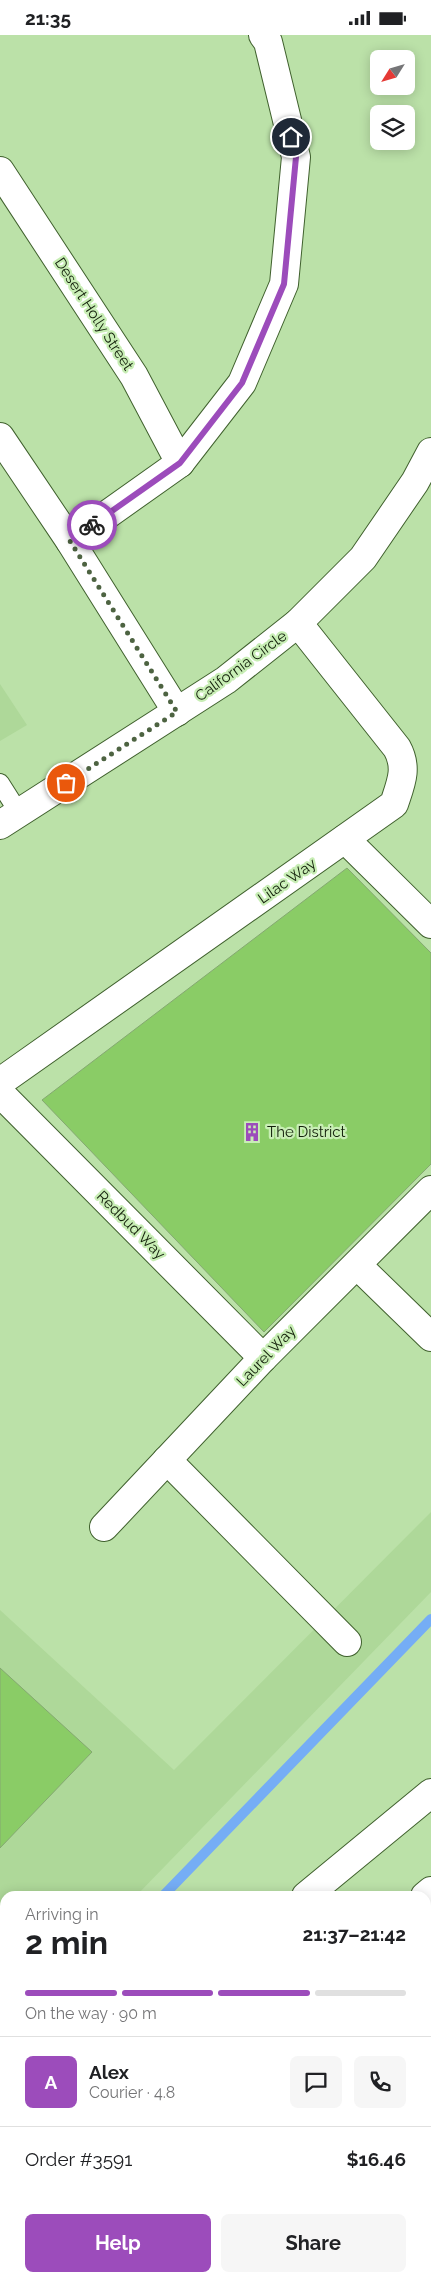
<!DOCTYPE html>
<meta charset="utf-8">
<style>
body{margin:0;font-family:Raleway,sans-serif;background:#f6f6f6;color:#202124;height:100vh;display:flex;flex-direction:column;font-size:19px;white-space:nowrap}
*{box-sizing:border-box;margin:0}
p{font-size:16px;color:#757577}
.icon{flex:none;width:28px;height:28px;fill:none;stroke:currentColor;stroke-width:2;stroke-linecap:round;stroke-linejoin:round}
.map{position:relative;flex:1;overflow:hidden}
.panel{position:absolute;left:0px;top:1856px;width:431px;height:391px;display:flex;flex-direction:column;background:#fff;border-radius:15px 15px 0 0;box-shadow:0 2px 12px #0003}
.panel>*{flex:none}
.needle{width:32px;rotate:233deg}
.fabs{position:absolute;left:370px;top:15px;display:grid;gap:10px}
.fabs a{display:grid;place-items:center;width:45px;height:45px;border-radius:8px;background:#fff;box-shadow:0 2px 12px #0003;font-size:25px}
.pin{position:absolute;display:grid;place-items:center;width:42px;height:42px;color:#fff;margin:-21px;border:2px solid #fff;border-radius:50%;box-shadow:0 1px 5px #0007}
.courier{position:absolute;display:grid;place-items:center;width:50px;height:50px;margin:-25px;border:4px solid #9c4cbb;border-radius:50%;background:#fff;color:#222;box-shadow:0 1px 6px #0007}
.summary em{font-style:normal;font-weight:700}
.summary div{display:flex;flex-direction:column-reverse}
.summary{display:flex;align-items:center;justify-content:space-between;height:85px;padding:0 25px}
h1{font-size:32px;font-weight:700;line-height:38px}
.bar{display:grid;grid-template-columns:repeat(4,1fr);gap:8px 5px;align-content:center;height:60px;padding:0 25px}
.bar i{height:6px;border-radius:4px;background:#e0e0e0}
.bar .selected{background:#9c4cbb}
.bar p{grid-column:span 4}
.line{display:flex;align-items:center;gap:12px;padding:0 25px;border-top:1px solid #e0e0e0}
.line div{flex:1}
.round{display:grid;place-items:center;flex:none;width:52px;height:52px;border-radius:8px;background:#f6f6f6}
.button{display:flex;gap:10px;margin-top:auto;padding:10px 25px}
.button a{flex:1;height:58px;border-radius:8px;background:#9c4cbb;color:#fff;font-size:20px;font-weight:700;line-height:58px;text-align:center}
.button a+a{background:#f6f6f6;color:#202124}
.status{display:flex;justify-content:space-between;align-items:center;height:35px;padding:0 25px;background:#fff;direction:ltr}
.status svg{height:14px;fill:currentColor}
.map>svg:first-child{display:block}
.built{fill:#aed899}
.lines{fill:none;stroke-linecap:round;stroke-linejoin:round}
.stream{stroke:#75adf5;stroke-width:10}
.building{fill:#8acc66;stroke:#84a871}
.service-casing{stroke:#40612e;stroke-width:20}
.minor-casing{stroke:#40612e;stroke-width:30}
.tertiary-casing{stroke:#40612e;stroke-width:30}
.motorway-casing{stroke:#40612e;stroke-width:30}
.service{stroke:#fff;stroke-width:18}
.minor{stroke:#fff;stroke-width:28}
.tertiary{stroke:#fff;stroke-width:28}
.motorway{stroke:#fff;stroke-width:28}
.done{stroke:#4d6341;stroke-width:5;stroke-dasharray:0 9}
.route{stroke:#9c4cbb;stroke-width:6}
.labels{text-anchor:middle;dominant-baseline:central;stroke-width:4.5;stroke-linejoin:round;paint-order:stroke}
.street-label{font-size:15px;fill:#121f0a;stroke:#c8eeb5}
.poi-label{font-size:15px;fill:#121f0a;stroke:#c8eeb5;text-anchor:start}
</style>
<div class="status"><b>21:35</b><svg viewBox="0 0 49 12"><path d="M0 12V9h3v3zM5 12V6h3v6zM10 12V3h3v9zM15 12V0h3v12zM26 1h20v11H26zM47 4h2v5h-2z"/></svg></div>
<div class="map">
<svg width="431" height="2247" viewBox="0 0 431 2247">
<rect width="100%" height="100%" fill="#bbe1a8"/>
<!-- built -->
<g class="built">
<polygon points="0,649 27,690 0,706"/>
<polygon points="431,1477 431,1557 136,1861 5,1861 5,1997 0,2002 0,1575 174,1735"/>
</g>
<g class="lines">
<!-- stream -->
<g class="stream">
<polyline points="163,1861 431,1584"/>
<polyline points="0,2028 5,2023"/>
<polyline points="426,2208 431,2203"/>
<polyline points="389,2247 393,2242"/>
</g>
</g>
<!-- building -->
<g class="building">
<polygon points="347,833 431,918 431,1129 264,1297 42,1065"/>
<polygon points="0,1633 92,1717 0,1813"/>
</g>
<g class="lines">
<!-- service casing -->
<g class="service-casing">
<polyline id="service" points="0,748 19,778"/>
</g>
<!-- minor casing -->
<g class="minor-casing">
<g id="minor">
<polyline points="0,136 134,341 180,428"/>
<polyline points="0,402 70,506 177,677"/>
<polyline points="70,506 180,428 242,348 284,249 296,122 268,7 263,0"/>
<polyline points="345,804 431,889"/>
<path d="M0 1047 394 769C401 748 408 733 397 713L298 588"/>
<polyline points="0,1058 263,1323"/>
<polyline points="357,1230 431,1302"/>
<polyline points="167,1425 347,1607"/>
<polyline points="104,1492 263,1323 431,1155"/>
</g>
</g>
<!-- tertiary casing -->
<g class="tertiary-casing">
<polyline id="tertiary" points="0,790 226,645 298,588 363,523 415,447 431,417"/>
</g>
<!-- motorway casing -->
<g class="motorway-casing">
<g id="motorway">
<polyline points="306,1861 431,1758"/>
<polyline points="425,1861 431,1856"/>
<polyline points="426,2060 431,2055"/>
<polyline points="0,2116 5,2111"/>
<polyline points="52,2247 56,2242"/>
<polyline points="246,2247 250,2242"/>
</g>
</g>
<!-- service -->
<use href="#service" class="service"/>
<!-- minor -->
<use href="#minor" class="minor"/>
<!-- tertiary -->
<use href="#tertiary" class="tertiary"/>
<!-- motorway -->
<use href="#motorway" class="motorway"/>
</g>
<g class="lines">
<!-- done -->
<polyline class="done" points="66,748 177,677 70,506 92,490"/>
<!-- route -->
<polyline class="route" points="92,490 180,428 242,348 284,249 296,122 291,102"/>
</g>
<!-- icons -->
<defs>
<g id="building-bare" transform="scale(1.5)"><path d="M-4-6H4V6H1V3H-1V6H-4ZM-2.5-4.3h1.7v1.8h-1.7ZM.8-4.3h1.7v1.8H.8ZM-2.5-1h1.7V.8h-1.7ZM.8-1h1.7V.8H.8Z" fill="#9c4cbb" stroke="#c8eeb5" stroke-width="2.5" paint-order="stroke"/></g>
</defs>
<g fill-rule="evenodd">
<use href="#building-bare" x="252" y="1097"/>
</g>
<g class="labels">
<!-- street labels -->
<g class="street-label">
<text transform="translate(94 279) rotate(57)">Desert Holly Street</text>
<text transform="translate(241 631) rotate(-36)">California Circle</text>
<text transform="translate(287 846) rotate(-35)">Lilac Way</text>
<text transform="translate(131 1190) rotate(45)">Redbud Way</text>
<text transform="translate(266 1321) rotate(-46)">Laurel Way</text>
</g>
<!-- poi labels -->
<g class="poi-label">
<text x="267" y="1097">The District</text>
</g>
</g>
</svg>
<div class="fabs">
<a><svg class="needle" viewBox="-14 -14 28 28"><path d="M0-13l5 13h-10z" fill="#e53935"/><path d="M0 13l5-13h-10z" fill="#757577"/></svg></a>
<a><svg class="icon" aria-label="layers" viewBox="0 0 24 24"><path d="M12 4l9 5-9 5-9-5zM3 14l9 5 9-5"/></svg></a>
</div>
<div class="pin" style="left:66px;top:748px;background:#ea580c"><svg class="icon" aria-label="bag" viewBox="0 0 24 24"><path d="M5 8h14l-1 12H6zM9 8a3 3 0 0 1 6 0"/></svg></div>
<div class="pin" style="left:291px;top:102px;background:#1f2937"><svg class="icon" aria-label="home" viewBox="0 0 24 24"><path d="M3 11l9-7 9 7M6 9v11h12V9"/></svg></div>
<div class="courier" style="left:92px;top:490px"><svg class="icon" aria-label="bike" viewBox="0 0 24 24"><circle cx="6" cy="16" r="4"/><circle cx="18" cy="16" r="4"/><path d="M6 16l4-8h5l3 8M10 8l3 8H6M13 5h3"/></svg></div>
<section class="panel">
<div class="summary"><div><h1>2 min</h1><p>Arriving in</p></div><em>21:37–21:42</em></div>
<div class="bar"><i class="selected"></i><i class="selected"></i><i class="selected"></i><i></i><p>On the way · 90 m</p></div>
<div class="line" style="height:90px"><b class="round" style="background:#9c4cbb;color:#fff">A</b><div><b>Alex</b><p>Courier · 4.8</p></div><a class="round"><svg class="icon" aria-label="chat" viewBox="0 0 24 24"><path d="M4 5h16v11H9l-5 4z"/></svg></a><a class="round"><svg class="icon" aria-label="phone" viewBox="0 0 24 24"><path d="M5 4h4l2 5-3 2q2 4 5 5l2-3 5 2v4C11 20 4 13 5 4z"/></svg></a></div>
<div class="line" style="height:65px"><div>Order #3591</div><b>$16.46</b></div>
<div class="button"><a>Help</a><a>Share</a></div>
</section>
</div>
